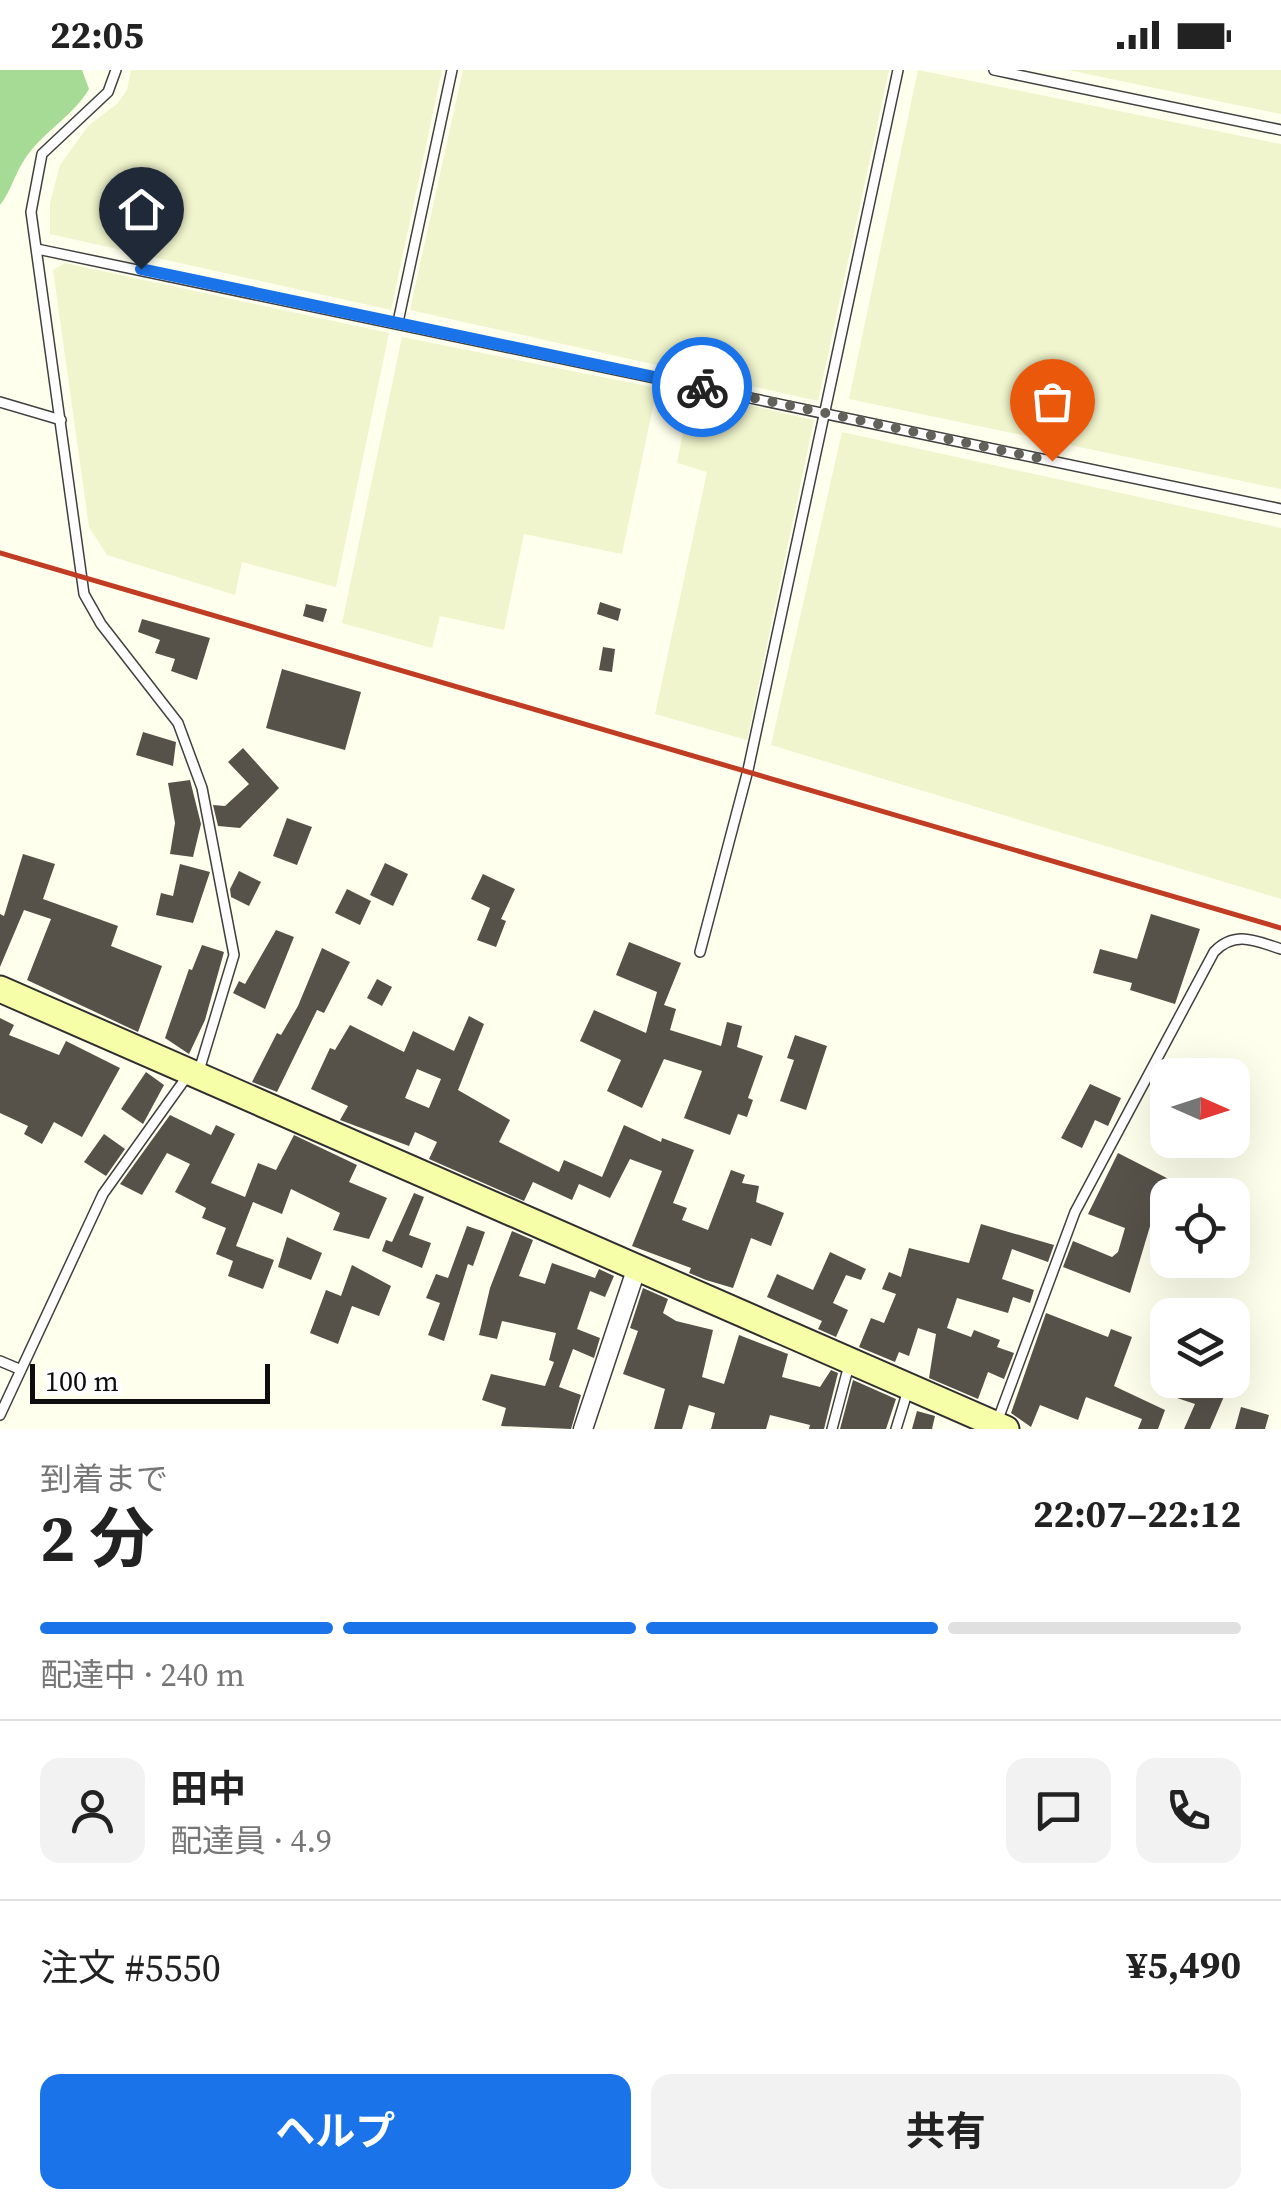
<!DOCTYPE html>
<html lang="ja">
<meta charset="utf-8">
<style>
body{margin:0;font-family:"Source Serif 4","Noto Sans JP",serif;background:#f2f2f2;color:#222;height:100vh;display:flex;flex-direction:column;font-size:38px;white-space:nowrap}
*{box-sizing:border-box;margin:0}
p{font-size:32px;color:#767676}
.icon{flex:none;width:55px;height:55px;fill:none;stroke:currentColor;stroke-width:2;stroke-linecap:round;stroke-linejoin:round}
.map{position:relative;height:1359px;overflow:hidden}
.drawer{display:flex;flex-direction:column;background:#fff;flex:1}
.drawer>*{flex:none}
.needle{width:65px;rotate:93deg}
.controls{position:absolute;left:1150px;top:988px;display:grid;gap:20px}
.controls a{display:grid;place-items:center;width:100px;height:100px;border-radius:20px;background:#fff;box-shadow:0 10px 40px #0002;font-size:50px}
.scale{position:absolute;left:30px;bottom:25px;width:240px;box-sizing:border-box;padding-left:10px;border:5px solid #0d0d0d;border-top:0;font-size:28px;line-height:35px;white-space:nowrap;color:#0d0d0d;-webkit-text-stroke:8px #fff;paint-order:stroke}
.pin{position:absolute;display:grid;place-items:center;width:85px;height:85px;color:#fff;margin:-102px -42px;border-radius:50% 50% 50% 0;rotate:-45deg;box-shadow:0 0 10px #0007}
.pin .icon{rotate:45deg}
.courier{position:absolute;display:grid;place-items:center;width:100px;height:100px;margin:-50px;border:8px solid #1a73e8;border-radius:50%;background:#fff;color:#222;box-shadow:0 2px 12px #0007}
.summary em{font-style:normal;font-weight:700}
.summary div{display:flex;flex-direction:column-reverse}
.summary{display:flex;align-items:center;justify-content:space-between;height:170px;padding:0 40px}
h1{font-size:65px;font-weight:700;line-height:75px}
.bar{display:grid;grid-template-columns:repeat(4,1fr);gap:15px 10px;align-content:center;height:120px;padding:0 40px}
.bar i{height:12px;border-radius:8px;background:#e0e0e0}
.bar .current{background:#1a73e8}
.bar p{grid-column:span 4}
.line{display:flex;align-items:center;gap:25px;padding:0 40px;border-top:2px solid #e0e0e0}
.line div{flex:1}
.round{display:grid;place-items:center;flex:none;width:105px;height:105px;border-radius:20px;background:#f2f2f2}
.action{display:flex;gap:20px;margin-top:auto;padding:20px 40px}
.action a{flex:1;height:115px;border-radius:20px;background:#1a73e8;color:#fff;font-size:40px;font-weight:700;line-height:115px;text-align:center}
.action a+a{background:#f2f2f2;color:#222}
.status{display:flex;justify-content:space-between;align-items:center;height:70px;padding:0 50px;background:#fff;direction:ltr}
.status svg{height:28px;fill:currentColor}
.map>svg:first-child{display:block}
.farmland{fill:#f0f5cd}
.forest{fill:#a6db95}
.building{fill:#565149;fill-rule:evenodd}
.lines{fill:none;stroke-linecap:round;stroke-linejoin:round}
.lane-casing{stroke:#404040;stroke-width:12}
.street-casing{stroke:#404040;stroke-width:21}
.secondary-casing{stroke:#2f2f2f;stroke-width:29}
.lane{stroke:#fff;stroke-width:9}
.street{stroke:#fff;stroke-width:18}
.secondary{stroke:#f6ffa8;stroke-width:25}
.rail{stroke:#c03c22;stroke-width:5}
.done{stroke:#62625b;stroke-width:10;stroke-dasharray:0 18}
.route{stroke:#1a73e8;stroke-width:12}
</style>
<div class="status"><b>22:05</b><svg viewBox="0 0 49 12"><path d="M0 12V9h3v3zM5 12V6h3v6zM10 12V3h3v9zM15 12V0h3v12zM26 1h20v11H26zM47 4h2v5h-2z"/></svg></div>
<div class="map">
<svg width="1281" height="1359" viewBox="0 0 1281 1359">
<rect width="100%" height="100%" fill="#ffffed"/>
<!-- farmland -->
<g class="farmland">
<polygon points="131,0 442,0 391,240 50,164 50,133 60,95 88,56 117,34 127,20"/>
<polygon points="463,0 889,0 818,331 410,240"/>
<polygon points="918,0 1281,74 1281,419 849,329"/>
<polygon points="1068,0 1281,0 1281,44"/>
<polygon points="65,193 389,263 336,517 242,492 235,525 107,485 89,457 53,200"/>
<polygon points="402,267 657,318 622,484 524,464 504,560 440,546 432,578 342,553"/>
<polygon points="691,322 814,350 747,670 655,644 707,402 677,393"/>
<polygon points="842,362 1281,458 1281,829 771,675"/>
</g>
<!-- forest -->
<path class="forest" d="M0 0H82L89 19C71 49 41 62 23 92 14 106 11 121 0 135Z"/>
<!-- building -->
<g class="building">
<polygon points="600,532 621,539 618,551 597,544"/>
<polygon points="306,534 327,539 323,552 303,546"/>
<polygon points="142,549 210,568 197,610 171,601 175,589 155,583 160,570 138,562"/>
<polygon points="603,577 615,579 612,602 599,600"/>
<polygon points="282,599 361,622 345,680 266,658"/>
<polygon points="143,662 176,672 173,696 136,685"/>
<polygon points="243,678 279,718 240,758 218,756 213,735 225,736 249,714 228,692"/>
<polygon points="190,710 201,754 193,787 170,784 175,753 168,713"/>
<polygon points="287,748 312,757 297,795 273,786"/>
<polygon points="23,784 55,794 43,829 118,856 111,876 162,896 138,962 27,910 51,849 24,840 0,897 0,844 4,846"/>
<polygon points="385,793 408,804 393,836 370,825"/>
<polygon points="180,794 210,802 193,853 156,845 161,823 173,826"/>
<polygon points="239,801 261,812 249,836 231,827 230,819"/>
<polygon points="483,804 515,819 501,849 506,851 496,877 477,870 490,838 471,829"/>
<polygon points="347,819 371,831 360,855 335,843"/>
<polygon points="1151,844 1200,859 1175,934 1130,920 1132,913 1093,903 1100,879 1137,889"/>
<polygon points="276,860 294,867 265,939 233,923 239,911 245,914"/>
<polygon points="629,872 681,893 664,935 676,939 670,960 721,976 727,952 742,956 737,977 763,986 748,1028 753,1030 747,1047 738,1044 730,1065 684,1048 702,1001 664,989 642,1038 607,1021 621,990 580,971 594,940 646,963 657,922 616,905"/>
<polygon points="202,875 224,882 205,950 189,984 165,968 189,899 192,900"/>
<polygon points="322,878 350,892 324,943 317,940 277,1022 252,1012 277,963 281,965 298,936"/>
<polygon points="377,909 392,917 382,936 367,928"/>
<path d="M469 946 484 954 458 1020 510 1050 499 1072 559 1102 564 1090 602 1107 624 1055 661 1072 662 1068 694 1080 673 1133 687 1138 682 1150 708 1160 731 1100 745 1105 742 1113 759 1116 756 1132 784 1143 771 1176 751 1168 733 1218 706 1210 689 1203 691 1198 632 1176 662 1101 630 1089 610 1128 579 1114 572 1130 533 1112 524 1131 429 1089 437 1072 415 1062 409 1076 340 1050 348 1036 311 1019 330 978 335 980 350 955 404 982 413 961 454 981ZM417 999 441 1009 429 1038 405 1028Z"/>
<polygon points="0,948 14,955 9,965 59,985 66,971 120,998 82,1067 54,1052 42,1074 24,1064 28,1056 0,1043"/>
<polygon points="795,965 827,976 806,1040 780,1031 794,990 787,988"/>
<polygon points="146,1002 164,1015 143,1054 121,1039"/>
<polygon points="1090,1014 1121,1028 1108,1056 1095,1050 1082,1078 1061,1068"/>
<polygon points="170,1045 211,1065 216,1055 235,1064 211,1113 245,1127 258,1093 276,1100 294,1065 357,1095 349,1112 387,1128 369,1169 333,1160 340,1143 291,1119 282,1144 253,1132 236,1176 274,1190 263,1219 228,1206 233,1191 216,1184 226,1158 202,1148 206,1138 175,1122 190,1094 167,1083 142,1125 120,1114"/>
<polygon points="104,1064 125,1079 106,1106 84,1092"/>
<polygon points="1118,1083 1200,1125 1168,1125 1168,1139 1157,1133 1130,1223 1063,1197 1073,1171 1112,1187 1118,1182 1125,1158 1088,1144"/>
<polygon points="414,1123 424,1127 409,1165 431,1173 422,1198 382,1181 386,1170 392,1172"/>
<polygon points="981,1154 1054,1175 1048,1192 1012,1179 1002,1209 1034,1220 1030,1233 1013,1227 1008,1243 957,1228 947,1258 971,1267 974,1260 1000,1270 997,1277 1014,1283 1004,1309 988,1302 978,1329 929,1308 936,1264 918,1258 909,1286 899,1282 895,1292 859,1277 871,1248 884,1253 896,1224 882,1219 889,1202 901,1207 909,1178 969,1193"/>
<polygon points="467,1156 485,1162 473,1196 468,1194 444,1271 428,1265 440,1233 426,1228 436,1204 448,1208"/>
<polygon points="512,1161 533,1170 519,1206 545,1214 552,1193 595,1208 599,1199 614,1206 605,1227 590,1221 577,1259 600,1268 594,1288 573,1279 559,1317 581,1325 571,1359 501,1356 506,1338 482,1330 491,1304 545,1316 554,1292 549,1290 556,1263 502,1251 497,1269 479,1265 490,1218"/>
<polygon points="287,1167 322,1183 311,1210 278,1197"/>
<polygon points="830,1182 866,1199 861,1210 846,1205 833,1233 848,1240 836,1267 818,1259 822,1251 767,1227 777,1204 813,1220"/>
<polygon points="352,1195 391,1216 379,1246 352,1236 338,1274 310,1263 326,1220 341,1226"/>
<polygon points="643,1218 668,1229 663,1243 676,1251 713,1260 702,1307 724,1314 739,1265 788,1284 782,1307 820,1317 831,1300 838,1303 824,1359 809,1359 810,1355 770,1345 766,1359 711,1359 715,1343 689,1335 682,1359 654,1359 665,1319 623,1304 638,1261 630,1258"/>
<polygon points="1046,1243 1108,1267 1111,1259 1132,1267 1114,1316 1165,1340 1158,1359 1138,1359 1142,1349 1086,1327 1078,1350 1040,1335 1031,1357 1011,1343"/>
<polygon points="853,1310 896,1329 886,1359 840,1359"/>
<polygon points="1183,1310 1231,1310 1210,1359 1184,1359 1195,1334 1177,1328"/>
<polygon points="1241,1337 1269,1345 1265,1359 1235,1359"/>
<polygon points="917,1341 935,1346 932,1359 912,1359"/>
</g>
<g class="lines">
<!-- lane casing -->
<g class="lane-casing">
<g id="lane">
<polyline points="116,0 108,22 42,84 31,142 84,524 101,554 178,653 202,718 234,885 198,1004"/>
<polyline points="994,0 1281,60"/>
<polyline points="37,179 1281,439"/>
<polyline points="398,252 452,0"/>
<polyline points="0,332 61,350"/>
<polyline points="700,882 748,700 898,0"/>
<polyline points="0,1291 19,1299"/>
<polyline points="0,1345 103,1124 188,1005"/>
<path d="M997 1352 1075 1142 1214 882C1235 860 1256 871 1281 879"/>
<polyline points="832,1359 849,1295"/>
<polyline points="896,1359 908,1320"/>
</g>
</g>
<!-- street casing -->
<g class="street-casing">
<polyline id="street" points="583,1359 636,1200"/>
</g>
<!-- secondary casing -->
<g class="secondary-casing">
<polyline id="secondary" points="0,919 1006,1359"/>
</g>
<!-- lane -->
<use href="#lane" class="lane"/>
<!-- street -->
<use href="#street" class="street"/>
<!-- secondary -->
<use href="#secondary" class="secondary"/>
<!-- rail -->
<polyline class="rail" points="0,483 1281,858"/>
</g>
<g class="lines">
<!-- done -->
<polyline class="done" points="702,317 1052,391"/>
<!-- route -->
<polyline class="route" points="141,199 702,317"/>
</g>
</svg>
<div class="controls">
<a><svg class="needle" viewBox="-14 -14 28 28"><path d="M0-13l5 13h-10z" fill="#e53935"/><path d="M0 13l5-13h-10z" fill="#767676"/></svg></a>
<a><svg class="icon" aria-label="locate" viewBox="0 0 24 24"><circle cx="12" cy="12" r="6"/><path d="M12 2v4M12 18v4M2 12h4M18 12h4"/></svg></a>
<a><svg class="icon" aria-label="layers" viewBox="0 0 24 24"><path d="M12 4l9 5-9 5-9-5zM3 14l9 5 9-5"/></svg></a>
</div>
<div class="scale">100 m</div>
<div class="pin" style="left:1052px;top:391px;background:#ea580c"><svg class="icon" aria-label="bag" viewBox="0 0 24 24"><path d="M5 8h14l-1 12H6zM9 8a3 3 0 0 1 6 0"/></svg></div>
<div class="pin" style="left:141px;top:199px;background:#1f2937"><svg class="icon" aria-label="home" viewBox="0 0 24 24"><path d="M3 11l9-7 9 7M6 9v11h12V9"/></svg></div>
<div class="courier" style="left:702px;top:317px"><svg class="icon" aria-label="bike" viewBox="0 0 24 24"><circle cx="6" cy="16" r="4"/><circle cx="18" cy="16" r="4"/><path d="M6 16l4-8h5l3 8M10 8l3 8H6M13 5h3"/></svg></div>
</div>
<section class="drawer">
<div class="summary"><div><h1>2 分</h1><p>到着まで</p></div><em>22:07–22:12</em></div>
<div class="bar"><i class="current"></i><i class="current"></i><i class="current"></i><i></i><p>配達中 · 240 m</p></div>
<div class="line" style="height:180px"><a class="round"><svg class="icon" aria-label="person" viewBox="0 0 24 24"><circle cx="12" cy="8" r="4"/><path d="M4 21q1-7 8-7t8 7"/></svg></a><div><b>田中</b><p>配達員 · 4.9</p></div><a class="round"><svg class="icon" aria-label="chat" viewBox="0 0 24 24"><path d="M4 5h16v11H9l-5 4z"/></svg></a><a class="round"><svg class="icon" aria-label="phone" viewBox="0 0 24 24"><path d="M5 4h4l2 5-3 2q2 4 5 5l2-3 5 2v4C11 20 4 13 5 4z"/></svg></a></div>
<div class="line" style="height:130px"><div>注文 #5550</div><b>¥5,490</b></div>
<div class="action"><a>ヘルプ</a><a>共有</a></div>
</section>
